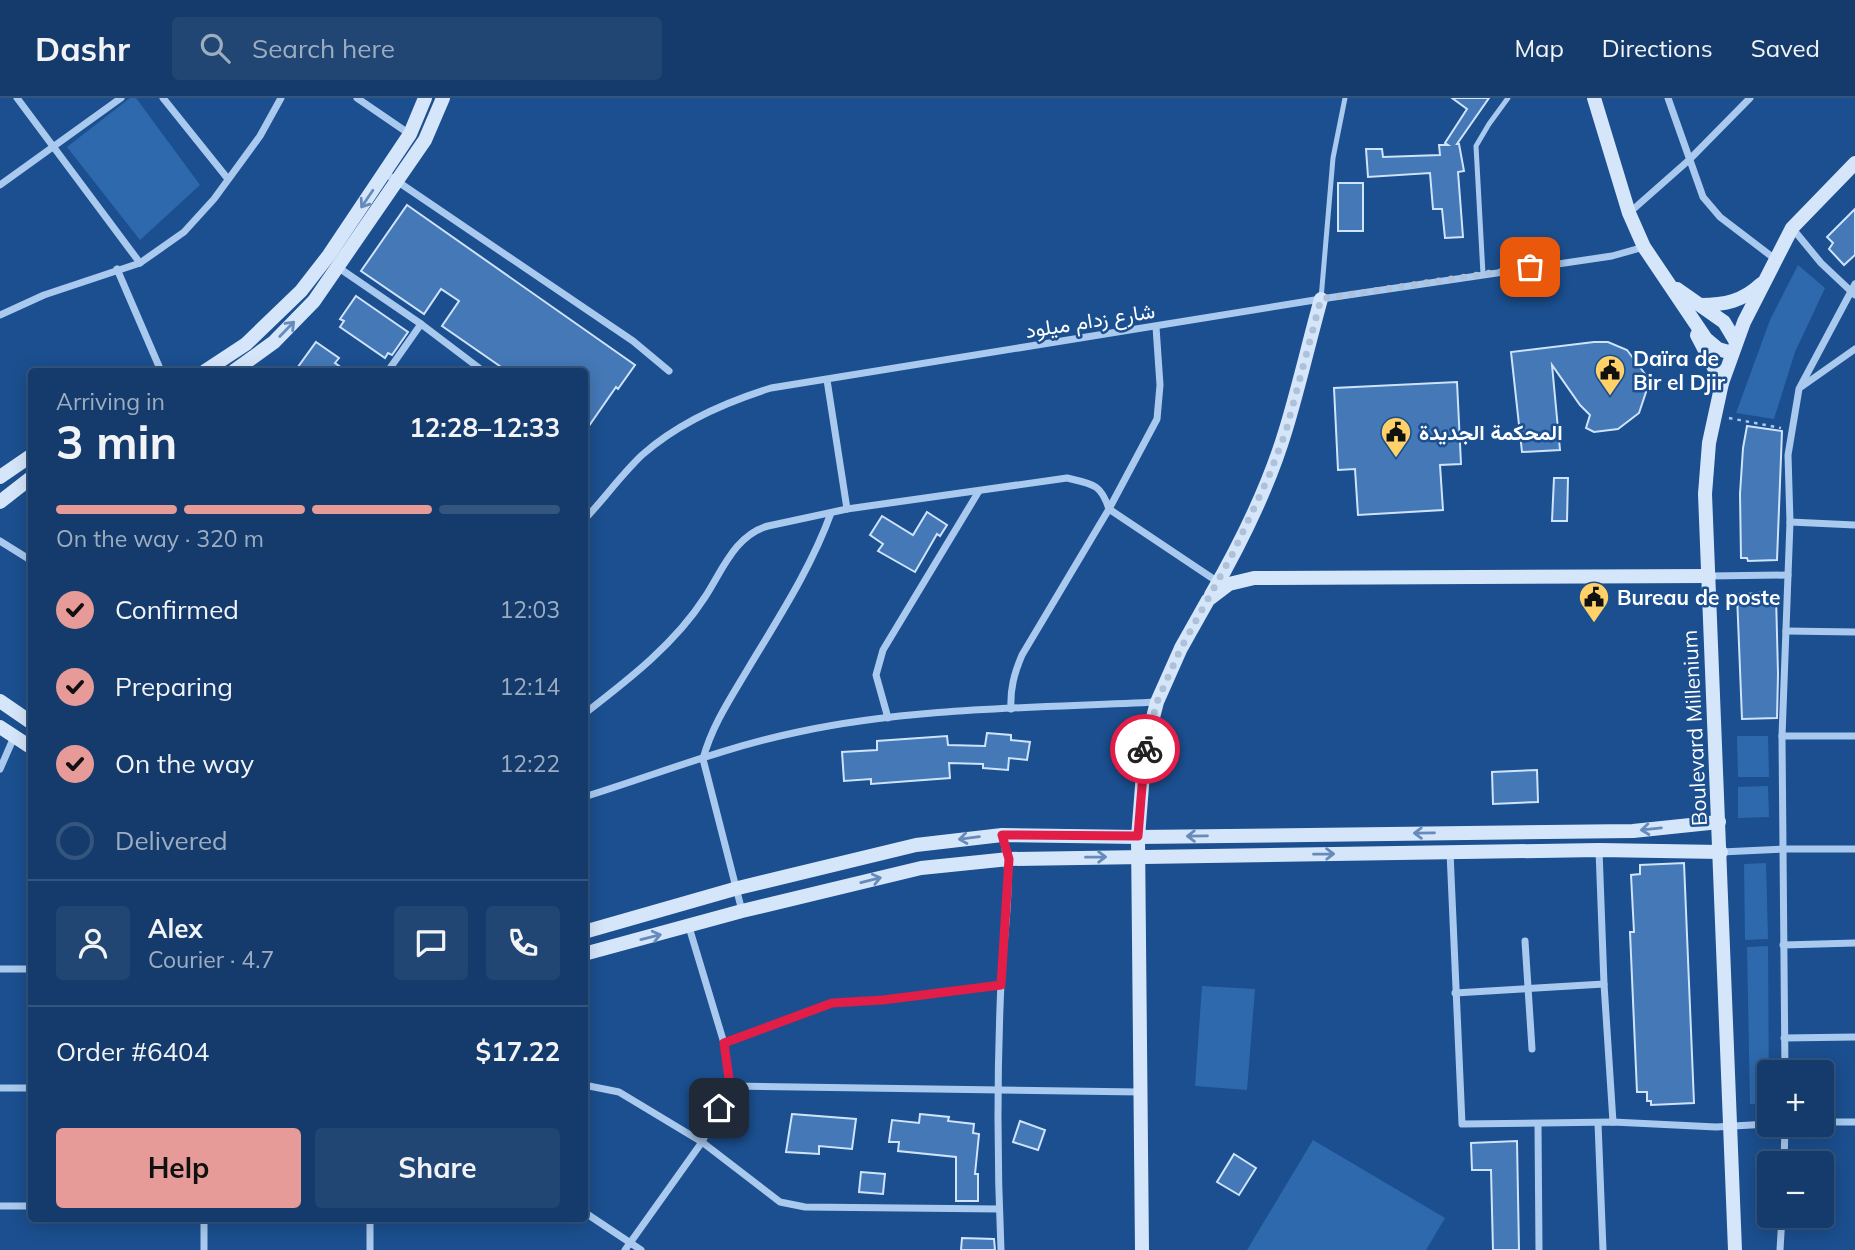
<!DOCTYPE html>
<meta charset="utf-8">
<style>
body{margin:0;font-family:Mulish,Vazirmatn,sans-serif;background:#214673;color:#f1f3f6;height:100vh;display:flex;flex-direction:column;font-size:26px;white-space:nowrap}
*{box-sizing:border-box;margin:0}
p{font-size:23px;color:#9dadc1}
.icon{flex:none;width:38px;height:38px;fill:none;stroke:currentColor;stroke-width:2;stroke-linecap:round;stroke-linejoin:round}
.map{position:relative;flex:1;overflow:hidden}
.details{position:absolute;left:28px;top:270px;width:560px;height:854px;display:flex;flex-direction:column;background:#143b6b;border-radius:7px;box-shadow:0 4px 18px #0003,0 0 0 2px #33557e}
.details>*{flex:none}
.fabs{position:absolute;left:1757px;top:962px;display:grid;gap:14px}
.fabs a{display:grid;place-items:center;width:77px;height:77px;border-radius:7px;background:#143b6b;box-shadow:0 4px 18px #0003,0 0 0 2px #33557e;font-size:35px}
.pin{position:absolute;display:grid;place-items:center;width:60px;height:60px;color:#fff;margin:-30px;border-radius:14px;box-shadow:0 4px 10px #0006}
.courier{position:absolute;display:grid;place-items:center;width:70px;height:70px;margin:-35px;border:5px solid #e11d48;border-radius:50%;background:#fff;color:#222;box-shadow:0 2px 9px #0007}
.summary em{font-style:normal;font-weight:700}
.summary div{display:flex;flex-direction:column-reverse}
.summary{display:flex;align-items:center;justify-content:space-between;height:119px;padding:0 28px}
h1{font-size:46px;font-weight:700;line-height:52px}
.bar{display:grid;grid-template-columns:repeat(4,1fr);gap:10px 7px;align-content:center;height:84px;padding:0 28px}
.bar i{height:9px;border-radius:5px;background:#33557e}
.bar .active{background:#e69b98}
.bar p{grid-column:span 4}
.line{display:flex;align-items:center;gap:18px;padding:0 28px;border-top:2px solid #33557e}
.line div{flex:1}
.round{display:grid;place-items:center;flex:none;width:74px;height:74px;border-radius:7px;background:#214673}
ol{padding:0 28px;list-style:none}
li{display:flex;align-items:center;gap:21px;height:77px}
li p{margin-inline-start:auto}
li .icon{padding:7px;border-radius:50%;background:#e69b98;color:#111;stroke-width:4}
li:last-child{color:#9dadc1}
li i{width:38px;height:38px;border:4px solid #33557e;border-radius:50%}
.button{display:flex;gap:14px;margin-top:auto;padding:14px 28px}
.button a{flex:1;height:80px;border-radius:7px;background:#e69b98;color:#111;font-size:28px;font-weight:700;line-height:80px;text-align:center}
.button a+a{background:#214673;color:#f1f3f6}
header{display:flex;align-items:center;gap:42px;box-sizing:border-box;height:98px;padding:0 35px;background:#143b6b;border-bottom:2px solid #33557e}
header strong{font-size:33px}
nav{display:flex;gap:38px;margin-inline-start:auto;font-size:24px}
.search{width:490px;height:63px;background:#214673;display:flex;align-items:center;gap:18px;box-sizing:border-box;padding:0 24px;border-radius:7px;color:#9dadc1;font-size:26px}
.map>svg:first-child{display:block}
.green{fill:#2e69ad}
.building{fill:#4478b7;stroke:#cfe3fa;stroke-width:2}
.lines{fill:none;stroke-linecap:round;stroke-linejoin:round}
.path{stroke:#a9c9ee;stroke-width:2.5;stroke-dasharray:3.5 5;stroke-linecap:butt}
.lane{stroke:#a9c9ee;stroke-width:5}
.street{stroke:#a9c9ee;stroke-width:7}
.secondary{stroke:#d6e6fa;stroke-width:14}
.oneway{stroke:#668bba}
.done{stroke:#afc1d8;stroke-width:7;stroke-dasharray:0 12.6}
.route{stroke:#e11d48;stroke-width:9}
.labels{text-anchor:middle;dominant-baseline:central;stroke-width:5;stroke-linejoin:round;paint-order:stroke}
.street-label{font-size:21px;fill:#fff;stroke:#1b4f8f}
.poi-label{font-size:21px;font-weight:bold;fill:#fff;stroke:#1b4f8f;text-anchor:start}
</style>
<header>
<strong>Dashr</strong>
<div class="search"><svg class="icon" aria-label="search" viewBox="0 0 24 24"><circle cx="10" cy="10" r="6"/><path d="M15 15l6 6"/></svg>Search here</div>
<nav><a>Map</a><a>Directions</a><a>Saved</a></nav>
</header>
<div class="map">
<svg width="1855" height="1152" viewBox="0 0 1855 1152">
<rect width="100%" height="100%" fill="#1b4f8f"/>
<!-- green -->
<g class="green">
<polygon points="130,0 136,0 200,87 140,142 67,49"/>
<polygon points="1798,167 1825,190 1795,254 1774,321 1736,315 1770,222"/>
<polygon points="1737,638 1768,638 1769,679 1738,679"/>
<polygon points="1768,688 1769,719 1738,720 1738,689"/>
<polygon points="1766,765 1768,841 1745,842 1744,766"/>
<polygon points="1768,848 1769,1006 1750,1006 1747,849"/>
<polygon points="1202,888 1255,891 1247,992 1195,988"/>
<polygon points="1313,1042 1445,1120 1426,1152 1247,1152"/>
</g>
<!-- building -->
<g class="building">
<polygon points="1452,0 1489,0 1457,46 1459,46 1464,73 1458,74 1463,139 1445,140 1442,111 1433,111 1430,75 1368,79 1366,51 1382,51 1383,59 1440,57 1439,47 1448,47 1445,45 1467,11"/>
<rect x="1338" y="85" width="25" height="48"/>
<polygon points="407,107 635,267 618,291 616,289 584,335 584,273 507,273 442,228 459,203 441,191 424,216 361,173"/>
<polygon points="1855,111 1855,157 1844,167 1829,151 1833,145 1827,139"/>
<polygon points="356,198 408,234 392,257 388,255 385,260 340,229 344,223 340,221"/>
<polygon points="316,244 339,260 335,265 346,273 295,273"/>
<polygon points="1594,244 1608,244 1627,252 1645,276 1646,294 1639,315 1618,331 1594,334 1586,330 1590,317 1580,307 1552,267 1560,352 1522,354 1511,254"/>
<polygon points="1457,284 1461,366 1440,367 1443,412 1358,417 1355,371 1338,372 1334,290"/>
<polygon points="1747,328 1782,333 1777,462 1748,463 1747,460 1741,460 1740,396 1743,350"/>
<polygon points="1554,380 1568,380 1567,423 1552,423"/>
<polygon points="927,414 947,427 940,438 937,436 915,474 878,453 883,446 870,437 882,418 913,437"/>
<polygon points="1767,494 1767,497 1776,497 1778,576 1777,620 1742,621 1737,497"/>
<polygon points="987,635 1011,637 1011,642 1030,644 1027,662 1009,660 1008,672 983,670 983,666 949,665 950,680 871,686 871,681 844,683 842,654 877,652 877,643 947,638 948,647 985,648"/>
<polygon points="1537,672 1538,704 1493,706 1492,674"/>
<polygon points="1684,765 1694,1005 1651,1007 1651,1003 1647,1003 1647,994 1637,994 1630,834 1634,834 1631,777 1640,776 1640,767"/>
<polygon points="792,1016 856,1021 852,1051 819,1048 819,1056 786,1054"/>
<polygon points="920,1016 949,1019 948,1023 974,1026 973,1035 979,1036 975,1076 978,1076 978,1103 956,1103 956,1059 898,1053 899,1044 889,1044 892,1022 919,1025"/>
<polygon points="1020,1023 1045,1032 1038,1052 1013,1044"/>
<polygon points="1517,1043 1519,1152 1493,1152 1491,1072 1472,1072 1471,1045"/>
<polygon points="1234,1056 1256,1070 1239,1097 1217,1084"/>
<polygon points="861,1074 885,1076 883,1096 859,1094"/>
<polygon points="962,1140 994,1141 995,1152 961,1152"/>
</g>
<g class="lines">
<!-- path -->
<polyline class="path" points="1729,320 1781,330"/>
<!-- lane -->
<g class="lane">
<polyline points="1483,176 1476,48 1489,26 1508,0"/>
<polyline points="1321,201 1333,60 1345,0"/>
</g>
<!-- street -->
<g class="street">
<polyline points="17,0 140,165"/>
<polyline points="163,0 228,81"/>
<polyline points="357,0 411,37"/>
<polyline points="1668,0 1703,99 1720,119 1775,161"/>
<polyline points="385,75 633,243 669,273"/>
<polyline points="0,87 121,0"/>
<polyline points="1629,115 1689,62 1750,0"/>
<polyline points="1793,131 1821,165 1855,197"/>
<polyline points="339,170 421,226 483,273"/>
<polyline points="117,171 161,273"/>
<polyline points="0,217 44,197 140,165 184,134 214,101 260,38 281,0"/>
<polyline points="388,273 421,226"/>
<polyline points="827,282 847,411"/>
<polyline points="1801,289 1855,251"/>
<path d="M584 422C604 401 621 377 642 357 678 325 726 304 771 290L1321 201 1612 158 1644 149"/>
<polyline points="1790,424 1855,427"/>
<polyline points="0,443 32,463"/>
<polyline points="1709,478 1788,477"/>
<polyline points="1786,533 1855,534"/>
<path d="M1011 611C1010 591 1014 576 1022 557L1109 411 1157 321 1160 287 1156 229"/>
<path d="M584 616C628 582 675 546 705 499 722 473 735 437 768 428L847 411 1067 380C1093 386 1101 386 1109 411L1218 484"/>
<polyline points="888,620 876,577 883,552 979,393"/>
<polyline points="1782,638 1855,638"/>
<polyline points="0,671 14,639"/>
<path d="M584 699C655 677 725 649 798 634 915 609 1038 610 1157 604"/>
<polyline points="1599,752 1604,886 1613,1024"/>
<polyline points="1450,754 1462,1026 1613,1024 1716,1029 1769,1026"/>
<polyline points="1721,754 1783,751 1855,751"/>
<path d="M742 813 703 661C712 627 732 598 749 569 779 519 811 470 831 415"/>
<polyline points="1525,843 1532,951"/>
<polyline points="1783,847 1855,845"/>
<polyline points="0,871 32,871"/>
<polyline points="1455,895 1604,886"/>
<polyline points="1784,940 1855,939"/>
<polyline points="724,945 832,905 883,902 1001,887"/>
<polyline points="1785,975 1782,638 1790,424 1788,357 1799,291 1855,186"/>
<polyline points="584,987 619,994 702,1044 780,1104 805,1109 999,1111"/>
<polyline points="730,988 1140,994"/>
<polyline points="0,990 32,990"/>
<polyline points="1822,1024 1855,1024"/>
<polyline points="1598,1025 1603,1152"/>
<polyline points="1538,1026 1539,1152"/>
<polyline points="1784,1066 1785,1027"/>
<polyline points="0,1108 32,1108"/>
<polyline points="584,1114 641,1152"/>
<polyline points="204,1120 204,1152"/>
<polyline points="370,1152 370,1120"/>
<polyline points="625,1152 702,1044 730,988 724,945 689,829"/>
<path d="M1001 1152C997 1064 997 974 1001 885 1003 837 1015 784 1002 737"/>
<polyline points="1780,1152 1782,1118"/>
</g>
<!-- secondary -->
<g class="secondary">
<polyline points="1594,0 1629,115 1644,149 1706,241 1718,251 1732,255"/>
<polyline points="1677,191 1724,224 1736,244"/>
<path d="M1700 207C1725 207 1743 203 1761 186"/>
<polyline points="1697,237 1722,285"/>
<polyline points="205,273 246,246 301,193 329,157 410,36 425,0"/>
<polyline points="234,273 274,244 314,203 425,42 443,0"/>
<polyline points="0,379 32,357"/>
<polyline points="0,404 32,379"/>
<path d="M1211 497C1241 445 1269 388 1286 331 1299 288 1309 244 1321 201"/>
<polyline points="0,603 32,625"/>
<polyline points="0,629 32,650"/>
<polyline points="584,834 738,790 916,747 1002,737 1138,739 1633,733 1719,724"/>
<polyline points="584,856 742,813 921,770 1009,761 1599,752 1721,754"/>
<polyline points="1142,1152 1138,739 1145,650 1157,604 1181,550 1208,502 1229,486 1254,480 1709,478"/>
<polyline points="1735,1152 1705,396 1709,345 1722,285 1744,224 1792,130 1855,65"/>
</g>
</g>
<!-- one-way arrows -->
<defs><path id="oneway-shaft" d="M-6 0H5M1.5-3L5.5 0L1.5 3" fill="none" stroke-width="1.6" stroke-linecap="round" stroke-linejoin="round" transform="scale(1.75)"/></defs>
<g class="oneway">
<use href="#oneway-shaft" transform="translate(367 101) rotate(124)"/>
<use href="#oneway-shaft" transform="translate(287 231) rotate(-46)"/>
<use href="#oneway-shaft" transform="translate(1651 731) rotate(174)"/>
<use href="#oneway-shaft" transform="translate(1424 735) rotate(179)"/>
<use href="#oneway-shaft" transform="translate(1197 738) rotate(179)"/>
<use href="#oneway-shaft" transform="translate(969 740) rotate(173)"/>
<use href="#oneway-shaft" transform="translate(1324 756) rotate(-1)"/>
<use href="#oneway-shaft" transform="translate(1096 759) rotate(-1)"/>
<use href="#oneway-shaft" transform="translate(871 782) rotate(-14)"/>
<use href="#oneway-shaft" transform="translate(651 839) rotate(-14)"/>
</g>
<g class="lines">
<!-- done -->
<polyline class="done" points="1145,651 1157,604 1181,550 1232,457 1269,378 1286,333 1321,201 1530,169"/>
<!-- route -->
<polyline class="route" points="719,1010 730,988 724,945 832,905 883,902 1001,887 1009,761 1002,737 1138,738 1145,651"/>
</g>
<!-- icons -->
<defs>
<g id="civic-pin" transform="scale(1.575)"><path d="M0 17L-7.5 6A9.5 9.5 0 1 1 7.5 6Z" fill="#ffd166" stroke="#1b4f8f"/><path d="M-.6-6.5H3V-4.5H.6V-3L4-1V1h2V6H-6V1h2V-1L-.6-3ZM-1.2 2.5V6h2.4V2.5Z" fill="#111"/></g>
</defs>
<g fill-rule="evenodd">
<use href="#civic-pin" x="1610" y="272"/>
<use href="#civic-pin" x="1396" y="334"/>
<use href="#civic-pin" x="1594" y="499"/>
</g>
<g class="labels">
<!-- street labels -->
<g class="street-label">
<text transform="translate(1090 222) rotate(-9)">شارع زدام ميلود</text>
<text transform="translate(1694 630) rotate(-93)">Boulevard Millenium</text>
</g>
<!-- poi labels -->
<g class="poi-label">
<text x="1633" y="260">Daïra de<tspan x="1633" dy="24">Bir el Djir</tspan></text>
<text x="1419" y="334">المحكمة الجديدة</text>
<text x="1617" y="499">Bureau de poste</text>
</g>
</g>
</svg>
<div class="fabs">
<a>+</a>
<a>−</a>
</div>
<div class="pin" style="left:1530px;top:169px;background:#ea580c"><svg class="icon" aria-label="bag" viewBox="0 0 24 24"><path d="M5 8h14l-1 12H6zM9 8a3 3 0 0 1 6 0"/></svg></div>
<div class="pin" style="left:719px;top:1010px;background:#1f2937"><svg class="icon" aria-label="home" viewBox="0 0 24 24"><path d="M3 11l9-7 9 7M6 9v11h12V9"/></svg></div>
<div class="courier" style="left:1145px;top:651px"><svg class="icon" aria-label="bike" viewBox="0 0 24 24"><circle cx="6" cy="16" r="4"/><circle cx="18" cy="16" r="4"/><path d="M6 16l4-8h5l3 8M10 8l3 8H6M13 5h3"/></svg></div>
<section class="details">
<div class="summary"><div><h1>3 min</h1><p>Arriving in</p></div><em>12:28–12:33</em></div>
<div class="bar"><i class="active"></i><i class="active"></i><i class="active"></i><i></i><p>On the way · 320 m</p></div>
<ol>
<li><svg class="icon" aria-label="check" viewBox="0 0 24 24"><path d="M5 12l5 5 9-10"/></svg>Confirmed<p>12:03</p></li>
<li><svg class="icon" aria-label="check" viewBox="0 0 24 24"><path d="M5 12l5 5 9-10"/></svg>Preparing<p>12:14</p></li>
<li><svg class="icon" aria-label="check" viewBox="0 0 24 24"><path d="M5 12l5 5 9-10"/></svg>On the way<p>12:22</p></li>
<li><i></i>Delivered</li>
</ol>
<div class="line" style="height:126px"><a class="round"><svg class="icon" aria-label="person" viewBox="0 0 24 24"><circle cx="12" cy="8" r="4"/><path d="M4 21q1-7 8-7t8 7"/></svg></a><div><b>Alex</b><p>Courier · 4.7</p></div><a class="round"><svg class="icon" aria-label="chat" viewBox="0 0 24 24"><path d="M4 5h16v11H9l-5 4z"/></svg></a><a class="round"><svg class="icon" aria-label="phone" viewBox="0 0 24 24"><path d="M5 4h4l2 5-3 2q2 4 5 5l2-3 5 2v4C11 20 4 13 5 4z"/></svg></a></div>
<div class="line" style="height:91px"><div>Order #6404</div><b>$17.22</b></div>
<div class="button"><a>Help</a><a>Share</a></div>
</section>
</div>
